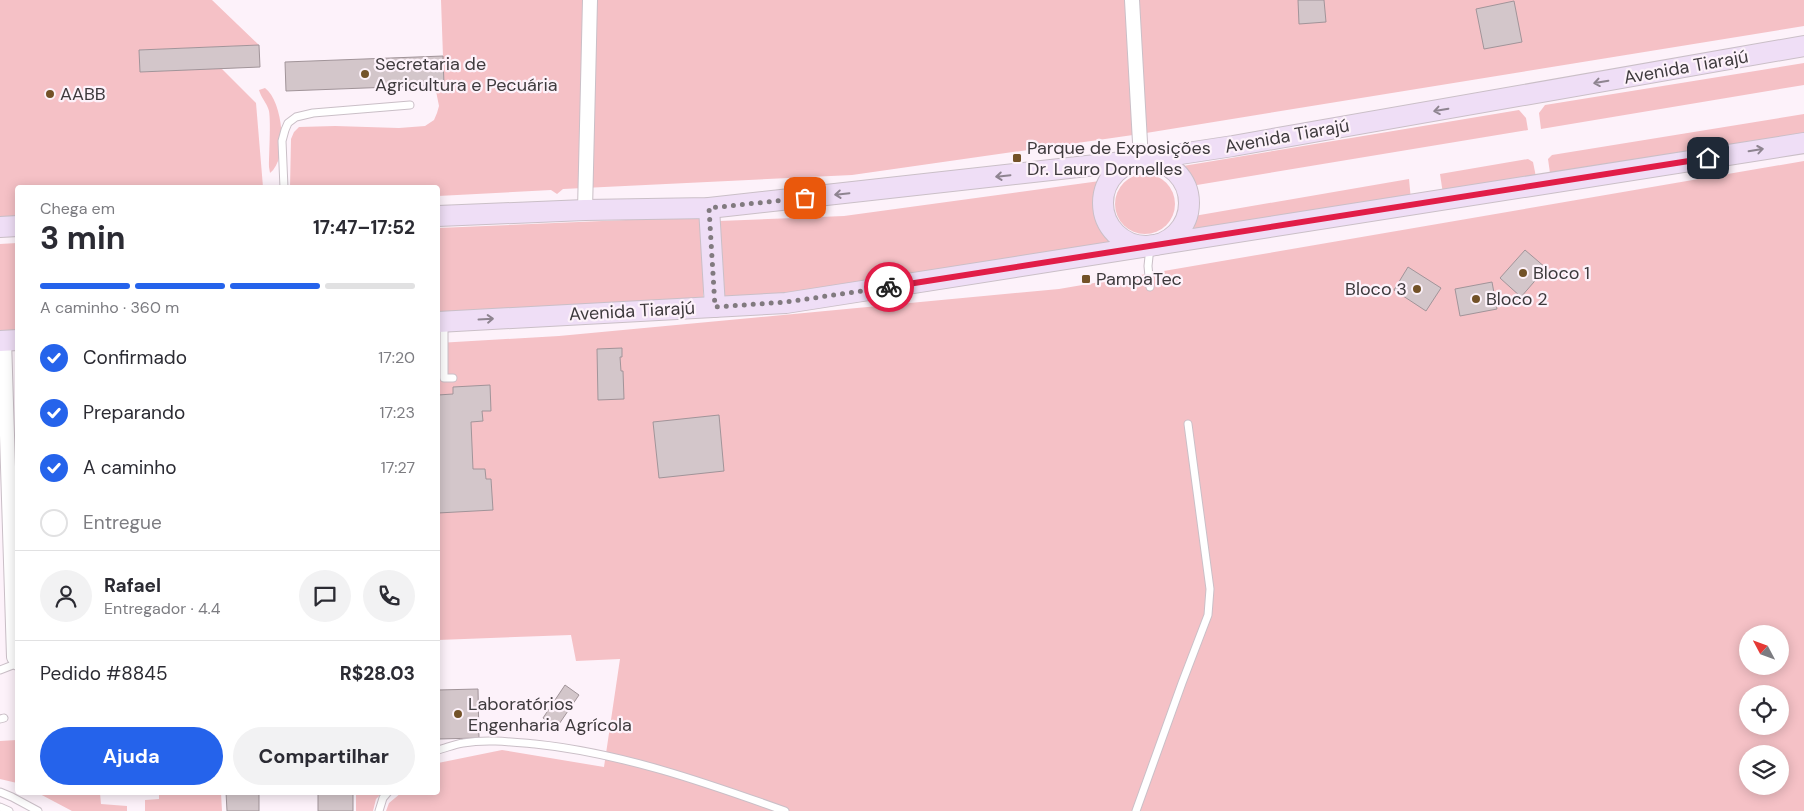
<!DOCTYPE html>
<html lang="pt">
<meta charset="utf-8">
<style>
body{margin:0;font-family:"DM Sans",sans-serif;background:#f2f2f3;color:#2b2b33;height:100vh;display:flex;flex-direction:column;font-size:19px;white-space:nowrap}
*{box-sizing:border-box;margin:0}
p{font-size:16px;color:#7c7c81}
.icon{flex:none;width:28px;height:28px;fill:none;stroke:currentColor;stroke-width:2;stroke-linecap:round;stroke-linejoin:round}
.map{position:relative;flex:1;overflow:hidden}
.side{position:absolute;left:15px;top:185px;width:425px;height:610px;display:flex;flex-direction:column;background:#fff;border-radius:5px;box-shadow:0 2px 12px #0003}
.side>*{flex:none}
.needle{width:32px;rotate:311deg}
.tools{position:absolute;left:1739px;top:625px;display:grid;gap:10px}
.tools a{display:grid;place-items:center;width:50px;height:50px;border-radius:50%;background:#fff;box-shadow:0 2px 12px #0003;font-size:25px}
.pin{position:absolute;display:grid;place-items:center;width:42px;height:42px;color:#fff;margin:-21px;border-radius:10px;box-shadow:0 2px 8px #0006}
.courier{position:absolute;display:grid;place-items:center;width:50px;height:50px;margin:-25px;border:4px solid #e11d48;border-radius:50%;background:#fff;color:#222;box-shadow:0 1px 6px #0007}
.summary em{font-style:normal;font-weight:700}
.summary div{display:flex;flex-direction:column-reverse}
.summary{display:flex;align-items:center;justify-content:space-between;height:85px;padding:0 25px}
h1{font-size:32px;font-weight:700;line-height:38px}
.bar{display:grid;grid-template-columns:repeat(4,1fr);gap:8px 5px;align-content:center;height:60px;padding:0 25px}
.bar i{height:6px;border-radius:4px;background:#e1e1e2}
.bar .on{background:#2563eb}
.bar p{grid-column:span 4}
.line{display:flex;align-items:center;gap:12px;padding:0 25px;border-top:1px solid #e1e1e2}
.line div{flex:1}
.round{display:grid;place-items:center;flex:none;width:52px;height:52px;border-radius:26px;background:#f2f2f3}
ol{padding:0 25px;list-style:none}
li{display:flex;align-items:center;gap:15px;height:55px}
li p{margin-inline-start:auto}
li .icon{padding:5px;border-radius:50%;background:#2563eb;color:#fff;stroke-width:4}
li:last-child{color:#7c7c81}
li i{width:28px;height:28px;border:2px solid #e1e1e2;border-radius:50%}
.action{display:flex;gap:10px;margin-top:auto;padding:10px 25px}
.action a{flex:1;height:58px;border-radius:30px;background:#2563eb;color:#fff;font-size:20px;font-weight:700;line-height:58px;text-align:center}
.action a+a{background:#f2f2f3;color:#2b2b33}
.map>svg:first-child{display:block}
.green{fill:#f5c1c6;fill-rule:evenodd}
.building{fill:#d3c6ca;stroke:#a19499}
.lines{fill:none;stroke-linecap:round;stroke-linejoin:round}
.lane-casing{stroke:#cabfc7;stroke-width:9}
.street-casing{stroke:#cabfc7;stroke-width:16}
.secondary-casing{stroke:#cabfc7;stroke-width:22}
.lane{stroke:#fff;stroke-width:7}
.street{stroke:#fff;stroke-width:14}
.secondary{stroke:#efdef6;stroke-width:20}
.oneway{stroke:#8e8490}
.done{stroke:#817a7f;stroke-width:5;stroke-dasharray:0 9}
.route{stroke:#e11d48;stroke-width:6}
.poi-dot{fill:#735228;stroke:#fdf2fa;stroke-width:2}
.labels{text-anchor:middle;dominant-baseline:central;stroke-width:4.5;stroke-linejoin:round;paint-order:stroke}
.poi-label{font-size:18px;fill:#3e3a3d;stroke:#fdf2fa;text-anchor:start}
.street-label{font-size:18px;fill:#3e3a3d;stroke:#fdf2fa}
</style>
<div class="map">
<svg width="1804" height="811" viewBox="0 0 1804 811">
<rect width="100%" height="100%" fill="#fdf2fa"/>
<!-- green -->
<g class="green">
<polygon points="0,0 212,0 259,45 139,50 140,72 221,68 256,103 263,187 18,188 17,216 0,216"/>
<polygon points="441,0 1804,0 1804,26 1140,134 852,175 563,189 557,194 551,190 438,196 438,188 290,188 291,139 294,132 299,127 335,126 399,128 425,126 434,120 437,113 439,106 435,86 444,85"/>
<polygon points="1804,63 1804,85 1541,129 1539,113 1545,105"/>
<path d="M265 88C283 101 289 159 270 173L269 167C269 152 271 124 269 111 267 103 261 98 259 90Z"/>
<polygon points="1519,110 1526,118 1528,130 1191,186 1183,173 1177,167"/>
<polygon points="1804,114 1804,137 1550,173 1548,159 1552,155"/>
<polygon points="1528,159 1533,162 1536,177 1443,194 1440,174"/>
<path d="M1804 161V811H386L389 803 401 793 438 792V763L502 750 604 767 620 659 576 661 571 635 438 640V343L559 336 1059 289ZM1748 634H1780V666H1748ZM1748 694H1780V726H1748ZM1748 754H1780V786H1748Z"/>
<circle cx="1145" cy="204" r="30"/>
<polygon points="1409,179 1411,200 1182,236 1194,216"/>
<path d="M1107 180C1093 209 1095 223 1118 247L804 293 725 299 720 292 719 221 844 216Z"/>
<polygon points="697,217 704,224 703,297 696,303 438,314 438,228"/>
<polygon points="17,243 17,330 0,331 0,244"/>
<polygon points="17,740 18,740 17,783 0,779 0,741"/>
<polygon points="38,793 100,793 101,804 127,806 127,811 72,811"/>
<polygon points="159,793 221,793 222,811 145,811 145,800 159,799"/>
<polygon points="356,793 356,792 382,793 376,799 373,811 356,811"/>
</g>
<!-- building -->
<g class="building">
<polygon points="1298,0 1324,0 1326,22 1299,24"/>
<polygon points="1514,1 1522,42 1484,49 1476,9"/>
<polygon points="259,45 260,67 140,72 139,50"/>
<polygon points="443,56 444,85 286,91 285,62"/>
<polygon points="1525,250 1546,268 1521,297 1500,278"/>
<polygon points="1408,267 1441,288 1426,311 1394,290"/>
<polygon points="1492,282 1497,309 1460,316 1455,289"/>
<polygon points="622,348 622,357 620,357 621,371 623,371 624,399 598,400 597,349"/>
<polygon points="490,385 491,411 482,411 483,421 471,422 473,469 485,469 486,479 491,479 493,510 438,513 438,395 453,394 453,387"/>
<polygon points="719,415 724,471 659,478 653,422"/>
<polygon points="565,685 579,695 557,727 543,718"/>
<polygon points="478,689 479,738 438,739 438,690"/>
<polygon points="226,792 259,792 259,811 227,811"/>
<rect x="318" y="792" width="35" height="19"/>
</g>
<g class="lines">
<!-- lane casing -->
<g class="lane-casing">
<g id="lane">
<polyline points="284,188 282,141 285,130 288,123 296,117 313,113 410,105"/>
<polyline points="1150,287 1148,266 1150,247"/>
<polyline points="444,323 444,378 453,378"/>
<polyline points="0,670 18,663"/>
<polyline points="0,719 4,718"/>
<path d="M438 750C446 748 455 744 463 743 487 739 512 742 535 744 621 753 704 782 785 811"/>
<polyline points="0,792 12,797 38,811"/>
<polyline points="0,807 9,811"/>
<polyline points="379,811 383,798 388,792"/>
<polyline points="1136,811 1182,683 1208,615 1210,589 1188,424"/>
</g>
</g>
<!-- street casing -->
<g class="street-casing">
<g id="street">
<polyline points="1132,0 1141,160"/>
<polyline points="585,210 590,0"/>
<polyline points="4,340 14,657 18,663"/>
</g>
</g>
<!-- secondary casing -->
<g class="secondary-casing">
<g id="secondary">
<circle cx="1146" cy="203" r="43"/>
<polyline points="709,208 715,307"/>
<polyline points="438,216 585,210 709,208 1141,160 1233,146 1804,46"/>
<polyline points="0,227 18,226"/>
<polyline points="438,322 786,303 1804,143"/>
<polyline points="0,341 18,340"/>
</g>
</g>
<!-- lane -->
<use href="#lane" class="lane"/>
<!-- street -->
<use href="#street" class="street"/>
<!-- secondary -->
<use href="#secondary" class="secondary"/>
</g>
<!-- one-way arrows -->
<defs><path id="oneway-shaft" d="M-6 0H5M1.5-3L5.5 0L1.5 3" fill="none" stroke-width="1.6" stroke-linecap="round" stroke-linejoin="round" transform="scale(1.25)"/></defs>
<g class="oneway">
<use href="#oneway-shaft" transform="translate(1601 82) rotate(170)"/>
<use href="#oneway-shaft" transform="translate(1441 110) rotate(170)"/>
<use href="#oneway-shaft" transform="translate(1756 150) rotate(-9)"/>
<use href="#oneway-shaft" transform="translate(1003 176) rotate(174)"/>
<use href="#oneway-shaft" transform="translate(842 194) rotate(174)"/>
<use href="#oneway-shaft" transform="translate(486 319) rotate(-3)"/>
</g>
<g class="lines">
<!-- done -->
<polyline class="done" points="805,198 709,208 715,307 786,302 889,287"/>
<!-- route -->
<polyline class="route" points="889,287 1708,158"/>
</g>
<!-- markers -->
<g class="poi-dot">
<circle cx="365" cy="74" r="5"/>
<circle cx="50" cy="94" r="5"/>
<rect x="1012" y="153" width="10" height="10" rx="2.5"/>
<circle cx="1523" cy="273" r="5"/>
<rect x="1081" y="274" width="10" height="10" rx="2.5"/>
<circle cx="1417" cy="289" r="5"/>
<circle cx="1476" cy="299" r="5"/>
<circle cx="458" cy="714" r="5"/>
</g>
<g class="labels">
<!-- poi labels -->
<g class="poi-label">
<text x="375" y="64">Secretaria de<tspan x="375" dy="21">Agricultura e Pecuária</tspan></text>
<text x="60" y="94">AABB</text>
<text x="1027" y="148">Parque de Exposições<tspan x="1027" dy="21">Dr. Lauro Dornelles</tspan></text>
<text x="1533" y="273">Bloco 1</text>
<text x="1096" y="279">PampaTec</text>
<text x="1407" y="289" text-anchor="end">Bloco 3</text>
<text x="1486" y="299">Bloco 2</text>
<text x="468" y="704">Laboratórios<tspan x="468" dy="21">Engenharia Agrícola</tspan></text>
</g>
<!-- street labels -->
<g class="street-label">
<text transform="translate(1686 67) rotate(-10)">Avenida Tiarajú</text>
<text transform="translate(1287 136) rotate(-10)">Avenida Tiarajú</text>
<text transform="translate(632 311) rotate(-3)">Avenida Tiarajú</text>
</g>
</g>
</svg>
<div class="tools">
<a><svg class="needle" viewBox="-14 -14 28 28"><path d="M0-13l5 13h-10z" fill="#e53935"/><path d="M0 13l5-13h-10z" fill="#7c7c81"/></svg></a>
<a><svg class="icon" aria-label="locate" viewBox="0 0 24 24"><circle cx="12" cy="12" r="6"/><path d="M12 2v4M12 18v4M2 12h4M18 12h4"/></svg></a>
<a><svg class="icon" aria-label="layers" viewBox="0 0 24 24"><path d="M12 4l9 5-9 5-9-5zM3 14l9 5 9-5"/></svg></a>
</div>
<div class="pin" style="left:805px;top:198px;background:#ea580c"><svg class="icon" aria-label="bag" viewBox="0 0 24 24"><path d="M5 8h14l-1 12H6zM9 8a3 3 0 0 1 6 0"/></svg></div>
<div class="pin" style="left:1708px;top:158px;background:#1f2937"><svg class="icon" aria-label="home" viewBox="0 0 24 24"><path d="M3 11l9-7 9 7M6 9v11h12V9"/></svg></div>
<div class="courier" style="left:889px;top:287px"><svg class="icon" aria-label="bike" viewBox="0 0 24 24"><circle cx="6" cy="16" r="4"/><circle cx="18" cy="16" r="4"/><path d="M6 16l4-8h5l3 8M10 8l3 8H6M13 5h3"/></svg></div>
<section class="side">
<div class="summary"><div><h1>3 min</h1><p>Chega em</p></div><em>17:47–17:52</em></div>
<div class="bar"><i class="on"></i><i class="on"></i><i class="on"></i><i></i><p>A caminho · 360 m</p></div>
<ol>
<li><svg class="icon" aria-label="check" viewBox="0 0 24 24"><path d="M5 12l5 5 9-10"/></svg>Confirmado<p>17:20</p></li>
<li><svg class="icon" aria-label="check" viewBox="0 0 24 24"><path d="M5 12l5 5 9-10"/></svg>Preparando<p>17:23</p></li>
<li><svg class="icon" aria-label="check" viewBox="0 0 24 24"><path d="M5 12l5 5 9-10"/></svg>A caminho<p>17:27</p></li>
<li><i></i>Entregue</li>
</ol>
<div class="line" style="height:90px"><a class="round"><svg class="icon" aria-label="person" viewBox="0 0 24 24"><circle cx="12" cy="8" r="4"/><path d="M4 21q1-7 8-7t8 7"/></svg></a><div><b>Rafael</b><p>Entregador · 4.4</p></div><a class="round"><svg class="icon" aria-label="chat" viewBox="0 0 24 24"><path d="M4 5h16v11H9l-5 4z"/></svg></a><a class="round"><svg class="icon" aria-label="phone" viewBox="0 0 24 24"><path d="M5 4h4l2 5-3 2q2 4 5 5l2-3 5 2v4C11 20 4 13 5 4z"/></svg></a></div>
<div class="line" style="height:65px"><div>Pedido #8845</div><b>R$28.03</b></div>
<div class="action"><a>Ajuda</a><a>Compartilhar</a></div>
</section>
</div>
